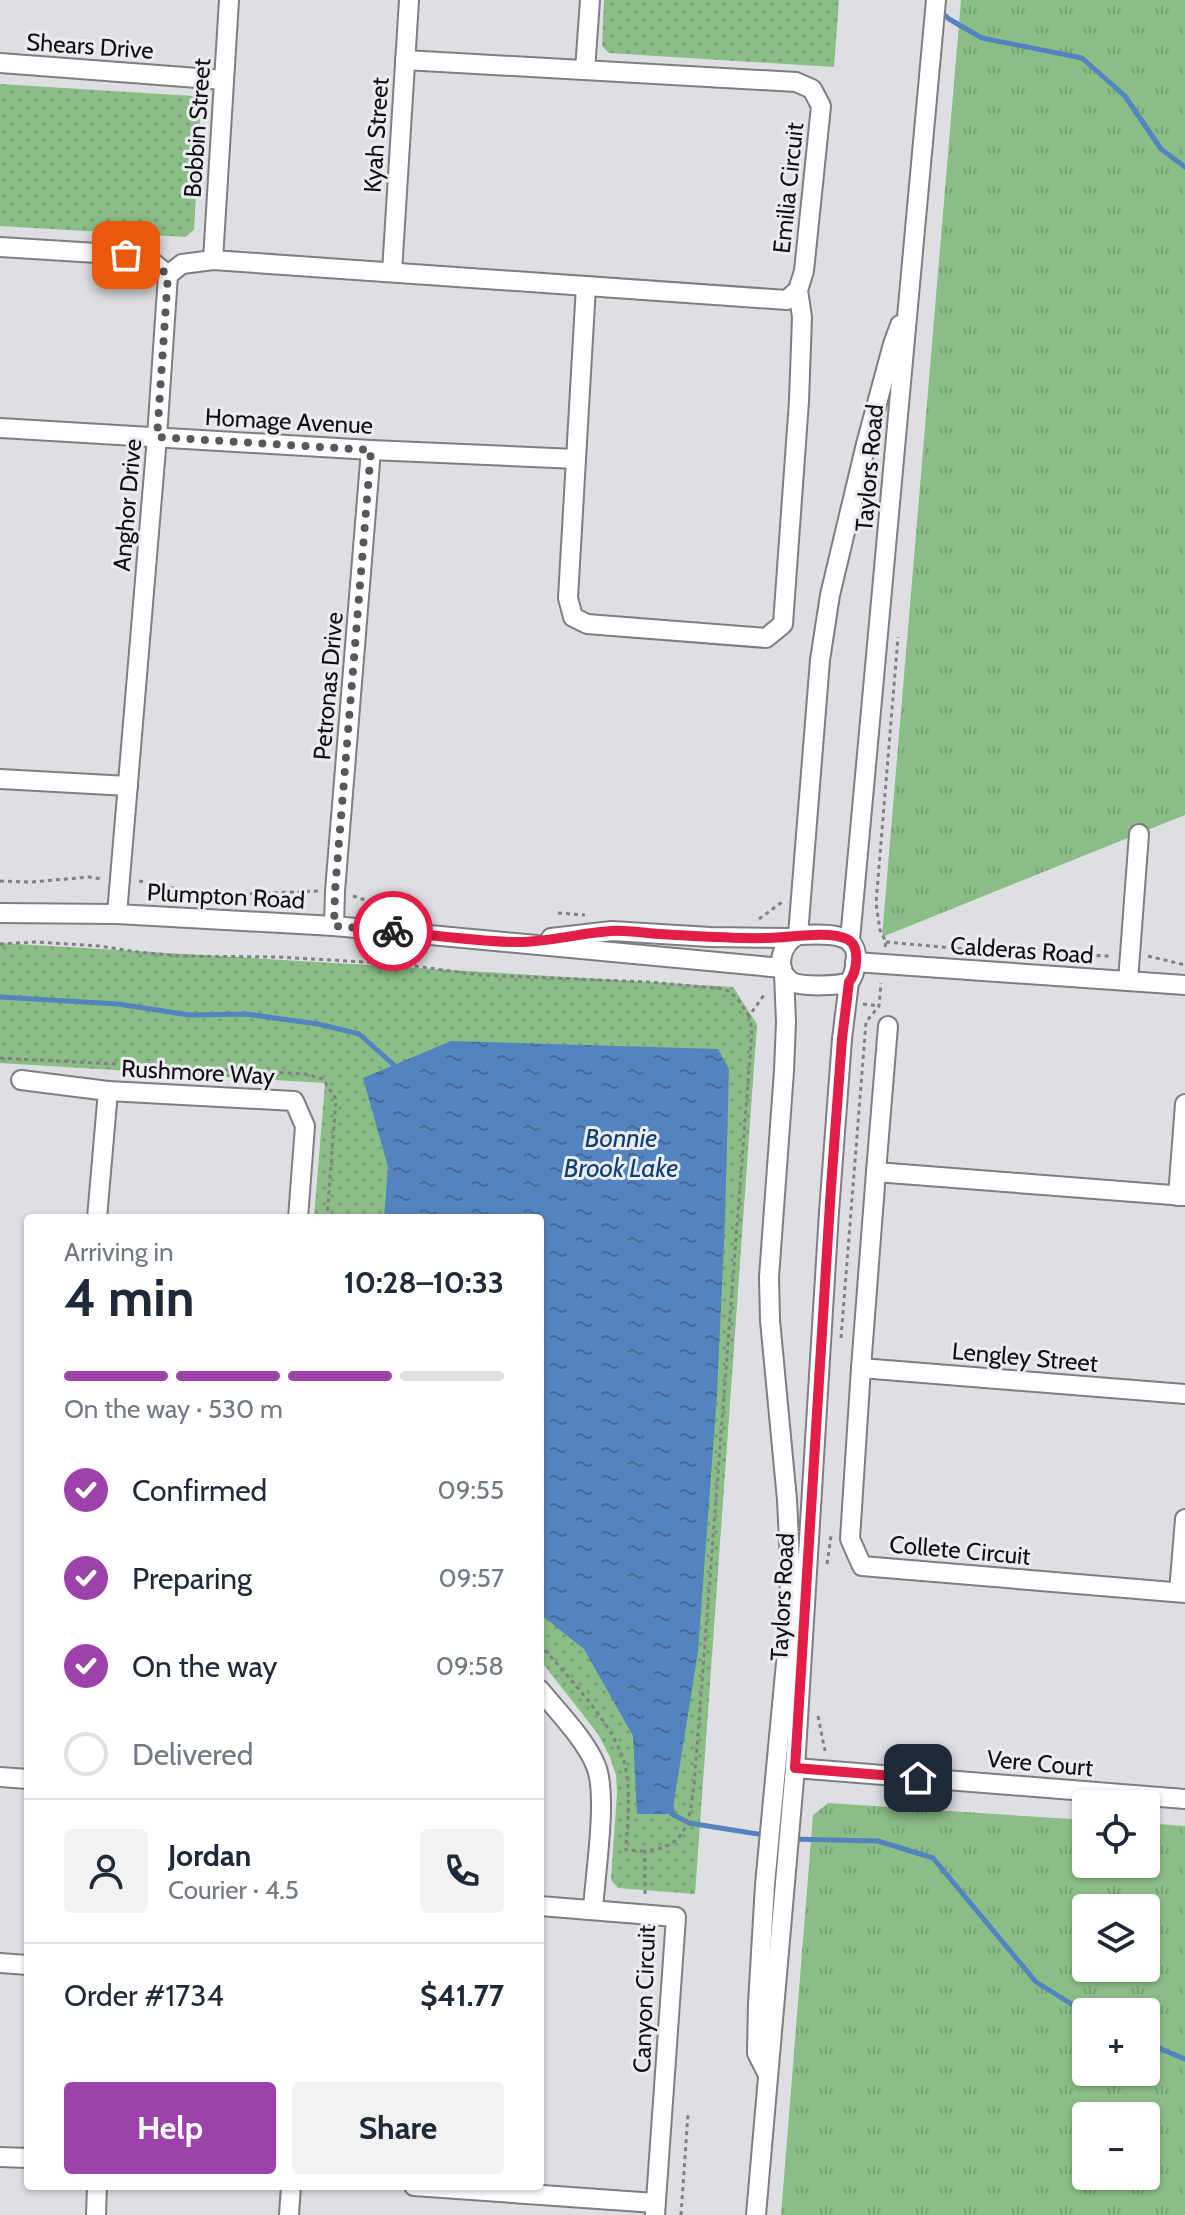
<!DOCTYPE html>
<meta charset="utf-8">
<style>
body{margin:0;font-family:Cabin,sans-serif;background:#f2f2f3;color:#1f2937;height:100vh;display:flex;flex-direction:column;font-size:30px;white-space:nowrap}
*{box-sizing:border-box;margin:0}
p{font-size:26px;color:#747a83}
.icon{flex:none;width:44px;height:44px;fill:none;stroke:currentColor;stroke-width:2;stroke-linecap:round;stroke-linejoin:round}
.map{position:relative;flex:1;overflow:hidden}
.details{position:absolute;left:24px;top:1214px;width:520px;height:976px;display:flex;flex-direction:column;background:#fff;border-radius:8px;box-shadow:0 2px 6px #0004}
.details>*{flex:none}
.buttons{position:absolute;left:1072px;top:1790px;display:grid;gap:16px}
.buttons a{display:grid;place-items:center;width:88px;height:88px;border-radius:8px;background:#fff;box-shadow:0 2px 6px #0004;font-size:40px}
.pin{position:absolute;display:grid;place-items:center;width:68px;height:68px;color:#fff;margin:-34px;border-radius:16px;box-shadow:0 4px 12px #0006}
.courier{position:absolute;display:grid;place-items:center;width:80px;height:80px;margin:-40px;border:6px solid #e11d48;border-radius:50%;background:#fff;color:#222;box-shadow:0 2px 10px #0007}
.head em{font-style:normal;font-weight:800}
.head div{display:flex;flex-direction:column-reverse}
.head{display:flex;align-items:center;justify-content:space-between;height:136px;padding:0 40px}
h1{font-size:52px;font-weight:800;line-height:60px}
.bar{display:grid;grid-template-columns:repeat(4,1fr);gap:12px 8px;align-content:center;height:96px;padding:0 40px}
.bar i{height:10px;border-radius:6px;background:#e0e1e3}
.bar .on{background:#9d41ab}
.bar p{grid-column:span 4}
.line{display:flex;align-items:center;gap:20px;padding:0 40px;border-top:2px solid #e0e1e3}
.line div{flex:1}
.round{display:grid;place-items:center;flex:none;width:84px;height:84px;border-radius:8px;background:#f2f2f3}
ol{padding:0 40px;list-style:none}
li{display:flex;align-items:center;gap:24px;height:88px}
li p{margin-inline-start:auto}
li .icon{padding:8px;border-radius:50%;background:#9d41ab;color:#fff;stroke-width:4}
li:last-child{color:#747a83}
li i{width:44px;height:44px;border:4px solid #e0e1e3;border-radius:50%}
.button{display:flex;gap:16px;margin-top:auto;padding:16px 40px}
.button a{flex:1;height:92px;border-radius:8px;background:#9d41ab;color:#fff;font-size:32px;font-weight:800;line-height:92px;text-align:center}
.button a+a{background:#f2f2f3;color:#1f2937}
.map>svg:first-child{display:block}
.grass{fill:url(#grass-tufts);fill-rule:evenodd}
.park{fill:url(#park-dots)}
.water{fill:url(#water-ripples)}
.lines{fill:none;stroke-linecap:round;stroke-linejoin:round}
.stream{stroke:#5484bf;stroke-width:5}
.minor-casing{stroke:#7d7e82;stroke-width:22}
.path{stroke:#818185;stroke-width:3;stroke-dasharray:4 4;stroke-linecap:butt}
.minor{stroke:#fff;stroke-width:18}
.done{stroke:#58585b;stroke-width:8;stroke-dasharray:0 14.4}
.route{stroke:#e11d48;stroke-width:10}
.labels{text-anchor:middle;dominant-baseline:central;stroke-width:6;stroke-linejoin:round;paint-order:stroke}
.street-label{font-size:24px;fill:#101012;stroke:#ebecf0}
.water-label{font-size:26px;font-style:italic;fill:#0c3e76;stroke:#ebecf0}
</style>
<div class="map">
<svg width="1185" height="2215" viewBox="0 0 1185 2215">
<defs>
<pattern id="grass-tufts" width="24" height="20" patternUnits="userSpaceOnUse" patternTransform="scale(2)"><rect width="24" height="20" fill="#8bbe87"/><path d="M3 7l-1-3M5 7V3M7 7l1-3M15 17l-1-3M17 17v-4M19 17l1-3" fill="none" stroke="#77a274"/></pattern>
<pattern id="park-dots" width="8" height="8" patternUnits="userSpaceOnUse" patternTransform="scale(2)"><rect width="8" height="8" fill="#8bbe87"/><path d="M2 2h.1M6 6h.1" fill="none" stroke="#77a274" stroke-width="1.8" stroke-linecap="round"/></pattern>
<pattern id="water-ripples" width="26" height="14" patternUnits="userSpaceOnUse" patternTransform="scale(2)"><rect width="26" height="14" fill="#5484bf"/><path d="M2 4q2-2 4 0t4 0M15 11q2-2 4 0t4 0" fill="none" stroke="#446b9a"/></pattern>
</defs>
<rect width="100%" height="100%" fill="#dedfe3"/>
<!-- grass -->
<g class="grass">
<polygon points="961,0 1185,0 1185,815 882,937"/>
<path d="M828 1803 1086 1820V1864H1146V1823L1185 1826V2215H781L813 1815ZM1086 1908H1146V1968H1086ZM1086 2012H1146V2072H1086ZM1086 2116H1146V2176H1086Z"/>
</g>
<!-- park -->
<g class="park">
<polygon points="604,0 839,0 834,67 609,53 602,46"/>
<polygon points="0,84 193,96 201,105 194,230 185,237 0,226"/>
<polygon points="0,943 733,987 757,1024 695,1894 618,1888 611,1880 617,1793 616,1775 610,1757 598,1734 540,1660 540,1218 314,1218 325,1083 0,1063"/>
</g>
<!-- water -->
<polygon class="water" points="451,1041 718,1049 729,1069 725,1221 717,1394 698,1652 672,1814 637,1814 633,1736 584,1649 540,1614 540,1218 384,1218 388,1167 363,1078"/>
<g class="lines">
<!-- stream -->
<g class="stream">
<polyline points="940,11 949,19 982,38 1082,58 1125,96 1161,149 1185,167"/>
<polyline points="0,997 118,1004 189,1015 246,1014 318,1024 359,1034 394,1065 396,1071"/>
<polyline points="672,1809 672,1814 689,1823 789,1839 878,1841 933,1858 1036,1982 1086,2013"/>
<polyline points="1146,2043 1185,2059"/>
</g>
<!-- minor casing -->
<g class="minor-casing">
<g id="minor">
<polyline points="0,63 224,80"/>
<polyline points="585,70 590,0"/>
<polyline points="0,247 145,256 168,275 157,437 117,914"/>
<polyline points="213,260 229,0"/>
<polyline points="392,272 409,0"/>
<polyline points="168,275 182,264 213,260 787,300 798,290 804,271 821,106 812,89 796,82 405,60"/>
<polyline points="586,286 568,598 573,617 587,624 766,638 783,624 799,401 802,317 798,290"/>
<polyline points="0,428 371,450 576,459"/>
<polyline points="0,779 128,786"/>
<polyline points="0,913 117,914 334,926 782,968"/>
<polyline points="334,926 335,891 371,450"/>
<polyline points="798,935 820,660 830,595 866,444 893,344 900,325"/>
<path d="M798 935C817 935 857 929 856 958 855 967 855 975 849 982 839 986 802 987 792 982 773 971 781 943 798 935Z"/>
<polyline points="551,938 612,931 710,937 791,938"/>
<polyline points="850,940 936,0"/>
<polyline points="855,962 1185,985"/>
<polyline points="1128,981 1139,834"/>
<polyline points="21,1080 108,1091"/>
<polyline points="876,1172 888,1026"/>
<polyline points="1178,1196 1185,1104"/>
<polyline points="1185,1196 876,1172 861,1368 850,1539 862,1566 1185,1593"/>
<polyline points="97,1218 108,1091 294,1101 305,1126 298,1218"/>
<polyline points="861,1368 1185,1394"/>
<polyline points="1179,1592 1185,1519"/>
<path d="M540 1690C558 1712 585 1739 596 1766 608 1796 595 1874 593 1910"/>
<polyline points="795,1768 1185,1799"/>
<polyline points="0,1777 28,1779"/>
<polyline points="540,1906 676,1917 655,2215"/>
<polyline points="0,1963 28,1965"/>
<polyline points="767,2073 757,2053 758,2004 765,1885 789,1631 790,1560 787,1500 770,1320 769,1277 784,1071 786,1022 784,974"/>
<polyline points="0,2157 28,2158"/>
<polyline points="414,2186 655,2203"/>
<polyline points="96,2215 97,2186"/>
<polyline points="289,2215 291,2186"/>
<polyline points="756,2215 795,1768 829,1212 842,1039 849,982"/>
</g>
</g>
<!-- path -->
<g class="path">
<polyline points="0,881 31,882 89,877 103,879"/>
<polyline points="139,881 187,891 244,894 318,891"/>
<polyline points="353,896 368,901 396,903"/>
<polyline points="558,913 585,915"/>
<polyline points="759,919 782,902"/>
<polyline points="886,942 1009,953"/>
<polyline points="0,944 35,942 99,946 138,952 180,956 278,957 400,964 479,975 649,982 725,989 737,998 749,1016"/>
<polyline points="885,947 886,942 880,930 876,903 898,637"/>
<polyline points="1025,954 1050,951 1103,956 1112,956"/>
<polyline points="1148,956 1185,965"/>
<polyline points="863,1004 879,1006"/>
<polyline points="0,1058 306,1074 323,1079 336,1099 327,1218"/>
<polyline points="841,1338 866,1022 879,1006 881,983"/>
<polyline points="827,1564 831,1536"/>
<path d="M540 1644C568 1678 618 1727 626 1770 631 1796 627 1824 626 1850L645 1851"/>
<polyline points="818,1716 825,1751"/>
<path d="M645 1894V1851C688 1847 689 1821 694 1786L752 1030 749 1016 764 995"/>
<polyline points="681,2215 688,2114"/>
</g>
<!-- minor -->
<use href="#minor" class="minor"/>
</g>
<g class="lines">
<!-- done -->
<polyline class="done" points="126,255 145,256 168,275 157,437 371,450 335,891 334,926 393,931"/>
<!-- route -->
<path class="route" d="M393 931C433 935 473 941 514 942 546 943 579 933 611 931 627 930 643 933 659 934 696 936 732 939 769 938 789 938 828 930 847 939 861 946 857 972 849 982L842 1039 831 1187 795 1768 918 1778"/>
</g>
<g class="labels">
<!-- street labels -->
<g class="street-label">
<text transform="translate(90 46) rotate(4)">Shears Drive</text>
<text transform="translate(197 128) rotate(-86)">Bobbin Street</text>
<text transform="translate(376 135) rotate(-86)">Kyah Street</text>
<text transform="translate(788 188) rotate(-84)">Emilia Circuit</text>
<text transform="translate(289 421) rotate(3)">Homage Avenue</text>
<text transform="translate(869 468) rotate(-85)">Taylors Road</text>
<text transform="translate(127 505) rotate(-85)">Anghor Drive</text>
<text transform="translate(328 686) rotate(-85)">Petronas Drive</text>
<text transform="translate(226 896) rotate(3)">Plumpton Road</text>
<text transform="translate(1022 950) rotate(4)">Calderas Road</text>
<text transform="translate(198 1072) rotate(3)">Rushmore Way</text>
<text transform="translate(1025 1357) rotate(5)">Lengley Street</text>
<text transform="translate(960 1550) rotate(5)">Collete Circuit</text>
<text transform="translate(782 1597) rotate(-87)">Taylors Road</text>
<text transform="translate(1040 1763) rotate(5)">Vere Court</text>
<text transform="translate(644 1999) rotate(-88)">Canyon Circuit</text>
</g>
<!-- water labels -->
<g class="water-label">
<text x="621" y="1138">Bonnie<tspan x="621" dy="30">Brook Lake</tspan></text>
</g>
</g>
</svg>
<div class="buttons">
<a><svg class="icon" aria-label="locate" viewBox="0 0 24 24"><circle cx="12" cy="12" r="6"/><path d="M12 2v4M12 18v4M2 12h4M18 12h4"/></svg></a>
<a><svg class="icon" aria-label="layers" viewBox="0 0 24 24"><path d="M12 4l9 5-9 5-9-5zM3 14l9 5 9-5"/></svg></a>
<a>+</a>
<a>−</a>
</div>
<div class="pin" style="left:126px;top:255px;background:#ea580c"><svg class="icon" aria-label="bag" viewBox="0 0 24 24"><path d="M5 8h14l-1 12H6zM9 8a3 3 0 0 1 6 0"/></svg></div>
<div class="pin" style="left:918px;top:1778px;background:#1f2937"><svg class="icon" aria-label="home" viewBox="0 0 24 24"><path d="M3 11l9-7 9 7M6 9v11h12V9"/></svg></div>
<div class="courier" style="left:393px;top:931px"><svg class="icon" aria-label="bike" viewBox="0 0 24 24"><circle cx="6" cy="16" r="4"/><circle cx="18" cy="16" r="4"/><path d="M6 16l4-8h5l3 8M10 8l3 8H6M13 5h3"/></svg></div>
<section class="details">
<div class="head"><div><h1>4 min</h1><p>Arriving in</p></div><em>10:28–10:33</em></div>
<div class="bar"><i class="on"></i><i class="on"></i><i class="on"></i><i></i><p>On the way · 530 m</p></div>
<ol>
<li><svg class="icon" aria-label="check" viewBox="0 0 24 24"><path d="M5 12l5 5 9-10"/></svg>Confirmed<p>09:55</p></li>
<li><svg class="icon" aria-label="check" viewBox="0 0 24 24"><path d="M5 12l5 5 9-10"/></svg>Preparing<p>09:57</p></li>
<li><svg class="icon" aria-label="check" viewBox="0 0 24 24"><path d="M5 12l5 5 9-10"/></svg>On the way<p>09:58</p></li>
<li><i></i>Delivered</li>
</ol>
<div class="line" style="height:144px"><a class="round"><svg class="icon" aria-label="person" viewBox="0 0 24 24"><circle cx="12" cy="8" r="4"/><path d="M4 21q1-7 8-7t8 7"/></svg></a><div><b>Jordan</b><p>Courier · 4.5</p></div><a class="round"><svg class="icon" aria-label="phone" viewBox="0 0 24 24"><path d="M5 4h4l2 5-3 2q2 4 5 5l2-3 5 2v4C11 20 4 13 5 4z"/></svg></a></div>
<div class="line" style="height:104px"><div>Order #1734</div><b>$41.77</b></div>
<div class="button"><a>Help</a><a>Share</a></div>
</section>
</div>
